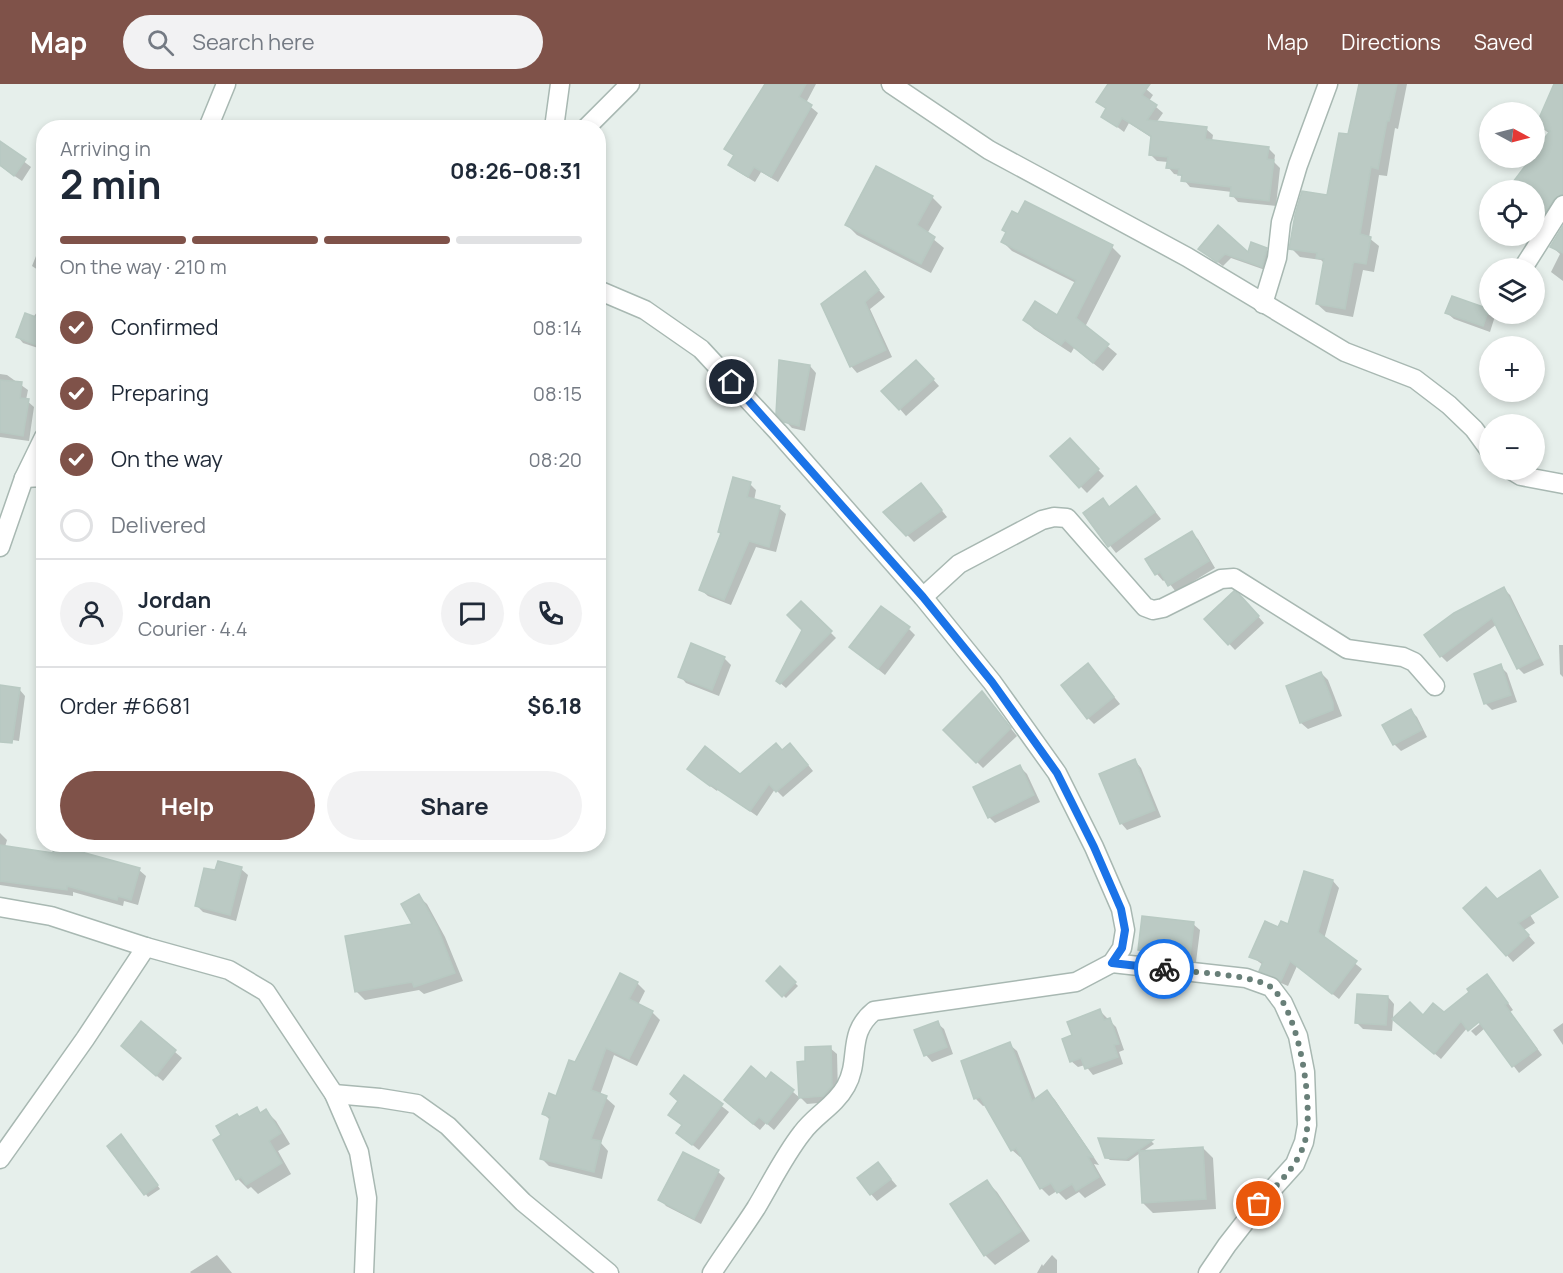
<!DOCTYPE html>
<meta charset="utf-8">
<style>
body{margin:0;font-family:Manrope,sans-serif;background:#f2f2f3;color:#1f2937;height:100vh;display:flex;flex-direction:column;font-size:22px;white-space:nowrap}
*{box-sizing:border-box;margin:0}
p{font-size:20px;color:#747a83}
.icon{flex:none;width:33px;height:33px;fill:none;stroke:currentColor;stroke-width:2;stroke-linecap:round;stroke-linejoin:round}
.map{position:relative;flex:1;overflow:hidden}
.sheet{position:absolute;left:36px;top:36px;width:570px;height:732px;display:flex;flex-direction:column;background:#fff;border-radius:24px;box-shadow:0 3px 9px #0003}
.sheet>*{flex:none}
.needle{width:39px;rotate:97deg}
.fabs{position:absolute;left:1479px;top:18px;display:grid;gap:12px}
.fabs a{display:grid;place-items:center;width:66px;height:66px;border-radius:50%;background:#fff;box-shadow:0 3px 9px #0003;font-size:30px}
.pin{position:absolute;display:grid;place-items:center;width:51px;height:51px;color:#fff;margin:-26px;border:3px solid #fff;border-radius:50%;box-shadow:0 2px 6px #0007}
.courier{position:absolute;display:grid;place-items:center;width:60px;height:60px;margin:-30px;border:4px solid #1a73e8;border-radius:50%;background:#fff;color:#222;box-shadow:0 2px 8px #0007}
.head em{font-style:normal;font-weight:700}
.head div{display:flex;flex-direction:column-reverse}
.head{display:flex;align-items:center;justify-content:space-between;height:102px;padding:0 24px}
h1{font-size:39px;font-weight:700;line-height:45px}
.bar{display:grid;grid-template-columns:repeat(4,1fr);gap:9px 6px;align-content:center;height:72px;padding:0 24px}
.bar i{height:8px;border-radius:4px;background:#e0e1e3}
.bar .selected{background:#7f5249}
.bar p{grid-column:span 4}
.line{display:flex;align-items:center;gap:15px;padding:0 24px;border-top:2px solid #e0e1e3}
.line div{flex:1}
.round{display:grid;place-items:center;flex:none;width:63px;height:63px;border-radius:32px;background:#f2f2f3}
ol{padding:0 24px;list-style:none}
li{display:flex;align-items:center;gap:18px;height:66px}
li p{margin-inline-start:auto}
li .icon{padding:6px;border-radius:50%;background:#7f5249;color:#fff;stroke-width:4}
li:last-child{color:#747a83}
li i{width:33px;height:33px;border:3px solid #e0e1e3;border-radius:50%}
.action{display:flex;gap:12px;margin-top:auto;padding:12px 24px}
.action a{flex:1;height:69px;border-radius:36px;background:#7f5249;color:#fff;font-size:24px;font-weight:700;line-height:69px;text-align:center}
.action a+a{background:#f2f2f3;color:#1f2937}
header{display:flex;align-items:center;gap:36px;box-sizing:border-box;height:84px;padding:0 30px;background:#7f5249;color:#fff}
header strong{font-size:28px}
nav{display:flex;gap:33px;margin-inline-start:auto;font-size:21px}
.search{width:420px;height:54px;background:#f2f2f3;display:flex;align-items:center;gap:15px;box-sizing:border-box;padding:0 21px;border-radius:33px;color:#747a83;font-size:22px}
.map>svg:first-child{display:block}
.shadow{fill:#0003}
.building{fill:#bbcac4;stroke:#b8c9c2;stroke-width:1.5}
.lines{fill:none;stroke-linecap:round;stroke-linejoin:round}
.minor-casing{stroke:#a8b8b2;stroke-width:21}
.minor{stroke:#fff;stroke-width:18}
.done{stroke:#687f78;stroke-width:6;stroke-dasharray:0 10.8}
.route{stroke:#1a73e8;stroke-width:8}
</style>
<header>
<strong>Map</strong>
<div class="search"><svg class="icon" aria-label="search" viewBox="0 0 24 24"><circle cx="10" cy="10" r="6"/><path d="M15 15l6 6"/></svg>Search here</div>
<nav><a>Map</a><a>Directions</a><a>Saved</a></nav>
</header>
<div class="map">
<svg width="1563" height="1189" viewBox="0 0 1563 1189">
<rect width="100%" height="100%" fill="#e6efeb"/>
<!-- shadow -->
<g class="shadow">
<polygon points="766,0 816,0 806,19 818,29 778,98 761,88 755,98 737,87 730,81 735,73 726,65"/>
<polygon points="1109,0 1139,0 1146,5 1153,11 1149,17 1163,29 1156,39 1206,45 1213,51 1212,57 1268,64 1275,71 1274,78 1280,84 1276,122 1238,118 1232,111 1232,108 1190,103 1180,91 1174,90 1168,83 1168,78 1157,77 1150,70 1152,54 1129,39 1124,48 1103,32 1107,26 1098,18"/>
<polygon points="1361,0 1407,0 1398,45 1395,44 1387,92 1379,91 1369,154 1379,162 1374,188 1363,186 1353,233 1326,228 1317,220 1325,180 1321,176 1300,173 1291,164 1335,119"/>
<polygon points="1562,0 1563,121 1539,156 1532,152 1534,152 1534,106 1508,106 1533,74 1534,74 1550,50 1538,41"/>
<polygon points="0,59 31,83 22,97 0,82"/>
<polygon points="876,84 932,113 942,123 927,150 944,164 931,189 857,151 847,141"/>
<polygon points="1019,132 1112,163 1121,172 1085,243 1117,270 1103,287 1074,264 1071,269 1034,245 1025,236 1057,233 1076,199 1012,167 1003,158 1007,149 1004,146"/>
<polygon points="1563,145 1563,197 1551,188 1560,170 1552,163"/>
<polygon points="1200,165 1248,170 1266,165 1271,170 1268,187 1231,174 1223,182"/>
<polygon points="38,167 44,169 44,190 32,182"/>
<polygon points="864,189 885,213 870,225 892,273 857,289 851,282"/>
<polygon points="44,219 44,266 23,259 18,253"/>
<polygon points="1488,226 1490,230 1495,232 1490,248 1454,235 1447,229"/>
<polygon points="810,282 816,289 805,347 792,344 778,329"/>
<polygon points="923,284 939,302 906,332 900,325"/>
<polygon points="0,290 7,291 28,306 26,316 34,323 29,357 0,353"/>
<polygon points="1070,356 1104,392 1087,409 1052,373"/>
<polygon points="750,400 756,406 754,417 779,424 786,430 776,468 756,463 731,521 708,512 701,506 722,450 720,448"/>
<polygon points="927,408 947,433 914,458 885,428"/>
<polygon points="1142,411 1161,435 1116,469 1085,430 1103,416 1110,424"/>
<polygon points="1191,449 1198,455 1215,484 1176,508 1166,495 1163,497 1157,490 1147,475"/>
<polygon points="1504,505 1510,511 1544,581 1524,590 1518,584 1497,540 1447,578 1441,572"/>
<polygon points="801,519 836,554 786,604 778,597 804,546"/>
<polygon points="1247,520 1264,539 1235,566 1206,535"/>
<polygon points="909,545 915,551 885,591 851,563"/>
<polygon points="1559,561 1563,561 1563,593 1560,590"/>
<polygon points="724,574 731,581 719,612 686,599 680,592"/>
<polygon points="1088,581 1120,620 1094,640 1088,634"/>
<polygon points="1500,582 1507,589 1517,618 1492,626 1486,620 1476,591"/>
<polygon points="1321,589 1328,596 1342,632 1308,645 1301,639"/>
<polygon points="0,602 19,605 25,612 19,657 0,654"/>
<polygon points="982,609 1017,652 983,684 945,646"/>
<polygon points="1411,627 1417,633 1427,653 1401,667 1394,660"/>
<polygon points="796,666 813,687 783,713 775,705 757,732 718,705 717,707 695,691 740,692 782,667"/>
<polygon points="1135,677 1141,684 1161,733 1127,746 1121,739"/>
<polygon points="1020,683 1027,690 1040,718 995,739 989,733"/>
<polygon points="0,749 7,756 5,763 139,786 146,792 138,821 124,817 123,822 73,808 73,812 0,801"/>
<polygon points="241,785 248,791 236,837 203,828 196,821 216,788"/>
<polygon points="1333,797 1339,804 1324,855 1362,885 1339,915 1297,882 1288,902 1267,893 1261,886 1263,881 1251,872 1279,845 1289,843"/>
<polygon points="418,812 427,820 445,853 463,897 424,910 419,906 365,916 356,907 415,841"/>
<polygon points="1519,813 1535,839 1524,846 1535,859 1513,878 1465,824"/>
<polygon points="1193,840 1200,846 1196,878 1147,873 1140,866"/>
<polygon points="780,884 798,902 786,914 768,897"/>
<polygon points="1493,898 1513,926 1510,928 1542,971 1519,989 1485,944 1476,952 1471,947 1486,935 1484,933 1468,943 1441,975 1401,941 1423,933 1444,930"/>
<polygon points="637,899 645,907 638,921 652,928 660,936 637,982 614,971 600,1011 606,1014 615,1022 601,1059 608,1067 602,1095 549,1082 541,1074 551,1037 543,1029 557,1014 575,980"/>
<polygon points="1388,913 1394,920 1392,947 1363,945 1356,938"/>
<polygon points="1100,927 1116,943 1124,966 1119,968 1123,980 1093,991 1085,981 1078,983 1071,977 1074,952"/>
<polygon points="141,939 182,974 163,997 129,969"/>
<polygon points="937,939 944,945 953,970 932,978 926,971"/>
<polygon points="1563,939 1563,961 1553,946"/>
<polygon points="1009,960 1017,967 1036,1016 1047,1008 1055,1016 1099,1081 1094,1080 1106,1101 1085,1114 1079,1108 1066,1116 1057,1107 1049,1112 1041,1104 1022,1072 1020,1073 1012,1066 986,1021 983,1022 976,1015 963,978"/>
<polygon points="830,964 837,970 838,1009 830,1018 807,1020 800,1013 807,979"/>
<polygon points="772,990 800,1014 774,1046 766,1039 760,1046 732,1023 766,997"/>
<polygon points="685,993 729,1028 699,1066 685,1055 679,1018"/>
<polygon points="256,1025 262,1030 266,1027 276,1037 290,1060 278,1067 291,1090 258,1110 251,1103 248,1105 238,1095 215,1057 223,1051 239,1035"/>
<polygon points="124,1055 160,1105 148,1113 109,1062"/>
<polygon points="1100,1056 1152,1058 1154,1060 1142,1068 1203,1064 1213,1074 1216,1125 1153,1129 1143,1119 1140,1069 1129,1077 1110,1076 1106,1073"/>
<polygon points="684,1070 718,1088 725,1094 701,1140 666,1122 660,1115"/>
<polygon points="878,1080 897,1102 877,1117 871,1110"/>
<polygon points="987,1098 997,1108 1030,1157 995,1181 985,1171"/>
<polygon points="217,1171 232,1189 191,1189 190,1188"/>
<polygon points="1052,1171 1057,1176 1057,1189 1037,1189 1042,1180 1043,1182"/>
</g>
<!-- building -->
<g class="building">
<polygon points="765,0 806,0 799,13 812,21 771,93 754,83 748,93 728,81 734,71 724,65"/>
<polygon points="1108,0 1150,0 1142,11 1157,21 1147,36 1207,43 1205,55 1269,63 1267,75 1274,76 1269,117 1230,112 1231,103 1181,97 1182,91 1178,91 1179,85 1166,84 1168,73 1149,71 1151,52 1122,34 1117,43 1101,33 1106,24 1096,18"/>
<polygon points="1359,0 1397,0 1389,37 1387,37 1378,85 1371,83 1360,150 1371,153 1366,180 1354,178 1353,180 1345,225 1316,220 1324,175 1316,174 1317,169 1289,165 1295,131 1302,107 1327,111 1339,49 1348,50"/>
<polygon points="1554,0 1563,0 1563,110 1554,115 1534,145 1534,106 1507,106 1531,74 1534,74 1534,68 1550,47 1536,41"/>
<polygon points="0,57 26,75 14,92 0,81"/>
<polygon points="876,82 933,112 917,141 935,153 921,180 845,141"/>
<polygon points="1025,117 1113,161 1076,234 1109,260 1093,279 1065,256 1061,261 1023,236 1035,217 1057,231 1076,196 1001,158 1006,148 1002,146 1012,127 1018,130"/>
<polygon points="1218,141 1248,168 1251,158 1267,164 1262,183 1225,170 1217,178 1198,165"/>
<polygon points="1563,142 1563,169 1550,163"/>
<polygon points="865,187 879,206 865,218 886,266 850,283 821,220"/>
<polygon points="1452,212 1489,225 1483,242 1445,229"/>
<polygon points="25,229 44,236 44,264 16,253"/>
<polygon points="779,276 810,281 799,342 784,338 776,330"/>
<polygon points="916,276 934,295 899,326 881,307"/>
<polygon points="0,296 22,298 20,314 29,315 23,352 0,348"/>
<polygon points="1070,354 1099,385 1079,404 1050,372"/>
<polygon points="733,393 751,398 747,413 780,422 769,463 749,457 724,516 699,506 721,449 718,448"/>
<polygon points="921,399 942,426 906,452 883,428"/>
<polygon points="1136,402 1155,428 1108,463 1083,429 1103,414 1109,423"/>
<polygon points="1192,447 1209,477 1168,502 1160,488 1155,491 1145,475"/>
<polygon points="1504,503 1539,574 1517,585 1492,534 1440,573 1424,551 1454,529"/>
<polygon points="1234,507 1240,511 1259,532 1228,561 1204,535"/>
<polygon points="801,517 832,547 780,600 776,597 802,546 787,531"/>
<polygon points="881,522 910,543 878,585 849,563"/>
<polygon points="691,559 725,573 712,606 678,593"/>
<polygon points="1088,579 1114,613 1087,635 1061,601"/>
<polygon points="1501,580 1511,611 1484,620 1474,590"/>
<polygon points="1321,588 1333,619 1333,626 1300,639 1286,602"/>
<polygon points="0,601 20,604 12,659 0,658"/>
<polygon points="982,607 1011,644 976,679 943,646"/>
<polygon points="1411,625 1422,646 1393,661 1382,641"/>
<polygon points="776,659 782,666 790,659 808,681 776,708 769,700 750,727 711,701 710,702 687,685 705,662 740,690"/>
<polygon points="1135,675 1155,726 1120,740 1099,690"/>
<polygon points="1020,681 1034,711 988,734 973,703"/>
<polygon points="0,761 53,769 54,762 67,764 140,784 131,816 118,812 117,816 67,802 67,806 0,797"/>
<polygon points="218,777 242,783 230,831 195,822 204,784 215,786"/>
<polygon points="1540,786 1558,813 1518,839 1529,851 1506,872 1463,824 1486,803 1497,815"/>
<polygon points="1304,787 1333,796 1318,848 1357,877 1332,910 1290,877 1281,897 1259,887 1263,878 1249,873 1265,837 1278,843 1281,837 1288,840"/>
<polygon points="419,810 437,842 455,889 414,903 412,898 355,908 345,852 412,840 401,820"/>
<polygon points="1142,832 1194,838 1190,872 1138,866"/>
<polygon points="780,882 796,898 782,913 766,897"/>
<polygon points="620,889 638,898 629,915 653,927 629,975 606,964 591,1006 607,1012 591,1055 601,1057 594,1088 540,1075 550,1033 542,1030 549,1009 556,1012 569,976 575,978"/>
<polygon points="1487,890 1508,919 1505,921 1537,965 1512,983 1479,938 1468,947 1461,937 1434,970 1392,935 1410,918 1423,931 1433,919 1444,928 1469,908 1467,905"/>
<polygon points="1357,910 1388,912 1386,941 1355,939"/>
<polygon points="1100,925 1104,936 1110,934 1119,960 1114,961 1118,973 1085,985 1081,974 1070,978 1062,955 1072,951 1067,938"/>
<polygon points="141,937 176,966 156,992 121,962"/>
<polygon points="938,937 947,963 924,972 914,946"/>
<polygon points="1010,958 1032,1017 1047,1006 1093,1073 1088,1073 1099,1093 1076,1107 1072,1100 1057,1109 1051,1099 1040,1105 1016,1064 1011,1067 980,1013 974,1015 961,977"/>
<polygon points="831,962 832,1002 823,1012 799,1014 797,978 805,977 805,963"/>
<polygon points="751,982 766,995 771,988 794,1006 767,1040 759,1033 753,1040 724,1016"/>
<polygon points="684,991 723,1020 692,1061 676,1049 682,1041 668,1031 678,1017 670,1010"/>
<polygon points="257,1023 260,1029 266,1025 281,1049 269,1057 282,1079 246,1101 241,1093 236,1096 213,1056 221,1051 216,1042 237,1030 239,1033"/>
<polygon points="121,1050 158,1101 144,1111 107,1062"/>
<polygon points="1098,1054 1153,1056 1126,1075 1105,1074"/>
<polygon points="1203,1063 1206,1115 1142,1119 1139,1067"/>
<polygon points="683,1068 719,1086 694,1135 658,1116"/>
<polygon points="878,1078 891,1095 870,1111 857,1094"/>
<polygon points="987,1096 1021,1147 984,1172 950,1120"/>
</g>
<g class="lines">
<!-- minor casing -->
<g class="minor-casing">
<g id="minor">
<polyline points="891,0 989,66 1187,173 1345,268 1415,295 1449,321 1474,345 1490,367"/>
<polyline points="208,44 226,0"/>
<polyline points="554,44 560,0"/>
<polyline points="586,44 630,0"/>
<polyline points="1523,184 1563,121"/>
<path d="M598 206 645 226 701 265 778 348 923 513 992 598 1057 689 1094 763 1121 825 1125 846 1122 864 1112 879 1076 898 874 927C846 950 861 975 846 1002 835 1022 814 1032 802 1049 784 1072 771 1099 756 1124 742 1146 726 1167 712 1189"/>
<polyline points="1263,220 1277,174 1281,138 1298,81 1328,0"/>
<polyline points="1511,386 1521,392 1563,400"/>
<polyline points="24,394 44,393"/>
<polyline points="0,463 24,394 44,353"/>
<polyline points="923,513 959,480 1042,436 1054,433 1067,434 1145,523 1153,526 1163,524 1221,495 1234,494 1347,565 1403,573 1414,578 1435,602"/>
<polyline points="0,823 51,832 146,863 229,886 266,908 334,1010 359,1068 367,1114 364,1189"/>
<polyline points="1112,879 1246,894 1271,903 1283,919 1298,952 1305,988 1307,1041 1304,1058 1295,1080 1259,1120 1227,1161 1208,1189"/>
<polyline points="334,1010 380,1014 417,1020 448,1042 523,1118 609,1189"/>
<polyline points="0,1075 85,955 146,863"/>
</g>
</g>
<!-- minor -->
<use href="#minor" class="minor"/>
</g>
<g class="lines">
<!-- done -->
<path class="done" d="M1164 885C1187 888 1256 890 1272 904 1300 929 1314 1023 1305 1057 1298 1083 1276 1101 1259 1120"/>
<!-- route -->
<polyline class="route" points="732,298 923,513 992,598 1057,689 1094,763 1121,825 1125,846 1122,864 1112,879 1164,885"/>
</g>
</svg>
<div class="fabs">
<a><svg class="needle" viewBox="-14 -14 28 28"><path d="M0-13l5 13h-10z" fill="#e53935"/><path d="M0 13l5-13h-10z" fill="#747a83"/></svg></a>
<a><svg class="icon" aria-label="locate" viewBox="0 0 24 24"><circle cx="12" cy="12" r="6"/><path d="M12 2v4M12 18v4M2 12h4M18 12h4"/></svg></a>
<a><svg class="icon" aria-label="layers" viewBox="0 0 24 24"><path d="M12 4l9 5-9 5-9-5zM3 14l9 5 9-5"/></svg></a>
<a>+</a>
<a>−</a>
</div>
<div class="pin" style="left:1259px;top:1120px;background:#ea580c"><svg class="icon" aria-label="bag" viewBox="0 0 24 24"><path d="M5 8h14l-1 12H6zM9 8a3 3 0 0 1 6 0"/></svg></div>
<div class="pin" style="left:732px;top:298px;background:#1f2937"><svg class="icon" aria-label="home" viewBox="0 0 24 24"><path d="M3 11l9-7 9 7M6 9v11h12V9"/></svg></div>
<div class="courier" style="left:1164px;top:885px"><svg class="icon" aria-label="bike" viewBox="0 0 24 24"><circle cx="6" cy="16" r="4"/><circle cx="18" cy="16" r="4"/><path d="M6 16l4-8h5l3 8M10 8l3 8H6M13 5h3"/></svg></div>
<section class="sheet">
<div class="head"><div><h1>2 min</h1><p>Arriving in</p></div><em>08:26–08:31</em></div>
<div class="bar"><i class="selected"></i><i class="selected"></i><i class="selected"></i><i></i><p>On the way · 210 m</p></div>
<ol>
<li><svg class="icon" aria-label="check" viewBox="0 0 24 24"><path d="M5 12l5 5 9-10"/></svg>Confirmed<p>08:14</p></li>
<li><svg class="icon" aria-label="check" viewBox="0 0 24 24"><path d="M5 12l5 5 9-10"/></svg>Preparing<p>08:15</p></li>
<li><svg class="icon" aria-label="check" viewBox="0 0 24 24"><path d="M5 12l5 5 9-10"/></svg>On the way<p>08:20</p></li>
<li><i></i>Delivered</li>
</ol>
<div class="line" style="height:108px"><a class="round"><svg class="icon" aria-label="person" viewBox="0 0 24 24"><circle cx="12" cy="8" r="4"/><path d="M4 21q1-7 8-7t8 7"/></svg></a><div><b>Jordan</b><p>Courier · 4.4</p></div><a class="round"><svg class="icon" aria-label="chat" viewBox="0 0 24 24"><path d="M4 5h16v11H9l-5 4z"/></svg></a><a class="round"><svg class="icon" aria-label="phone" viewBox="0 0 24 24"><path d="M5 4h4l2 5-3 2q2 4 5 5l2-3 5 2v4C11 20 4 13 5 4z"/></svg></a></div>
<div class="line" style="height:78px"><div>Order #6681</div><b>$6.18</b></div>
<div class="action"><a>Help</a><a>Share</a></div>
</section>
</div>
